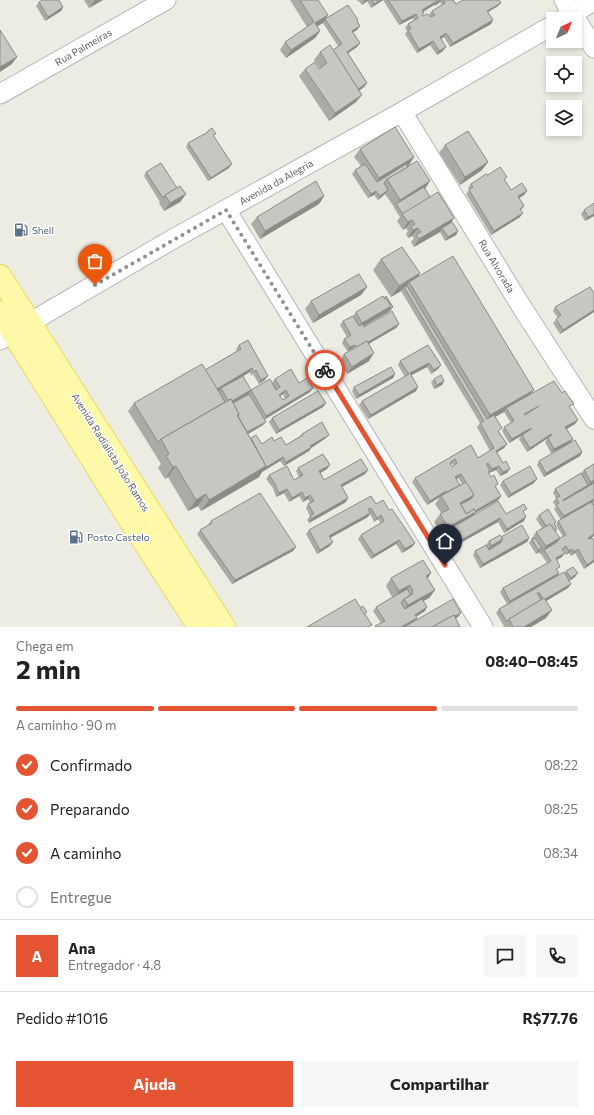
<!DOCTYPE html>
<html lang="pt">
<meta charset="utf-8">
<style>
body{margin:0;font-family:Commissioner,sans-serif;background:#f6f6f6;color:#202124;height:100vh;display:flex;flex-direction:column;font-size:15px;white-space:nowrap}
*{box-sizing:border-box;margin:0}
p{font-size:13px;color:#757577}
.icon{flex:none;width:22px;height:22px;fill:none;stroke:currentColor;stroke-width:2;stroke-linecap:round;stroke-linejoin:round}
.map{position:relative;height:627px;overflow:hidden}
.sheet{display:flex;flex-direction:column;background:#fff;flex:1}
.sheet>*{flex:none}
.needle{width:26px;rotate:43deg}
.fabs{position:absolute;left:546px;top:12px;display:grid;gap:8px}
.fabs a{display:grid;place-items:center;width:36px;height:36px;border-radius:0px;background:#fff;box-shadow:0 2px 6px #0003;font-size:20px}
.pin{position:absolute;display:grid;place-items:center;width:34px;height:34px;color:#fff;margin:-41px -17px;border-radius:50% 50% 50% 0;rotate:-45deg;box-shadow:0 0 4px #0007}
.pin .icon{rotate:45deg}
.courier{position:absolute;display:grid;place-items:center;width:40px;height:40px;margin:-20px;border:3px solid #e55432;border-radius:50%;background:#fff;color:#222;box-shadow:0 1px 5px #0007}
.summary em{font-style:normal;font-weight:700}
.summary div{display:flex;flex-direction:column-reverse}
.summary{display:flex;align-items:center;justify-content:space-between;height:68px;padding:0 16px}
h1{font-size:26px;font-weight:700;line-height:30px}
.bar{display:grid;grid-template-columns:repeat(4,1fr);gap:6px 4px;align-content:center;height:48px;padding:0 16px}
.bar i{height:5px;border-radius:3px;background:#e0e0e0}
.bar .selected{background:#e55432}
.bar p{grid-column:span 4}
.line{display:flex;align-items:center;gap:10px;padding:0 16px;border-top:1px solid #e0e0e0}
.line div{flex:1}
.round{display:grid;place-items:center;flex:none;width:42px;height:42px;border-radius:0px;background:#f6f6f6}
ol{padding:0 16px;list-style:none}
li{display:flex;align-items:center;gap:12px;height:44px}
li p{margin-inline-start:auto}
li .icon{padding:4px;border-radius:50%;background:#e55432;color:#fff;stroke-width:4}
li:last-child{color:#757577}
li i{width:22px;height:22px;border:2px solid #e0e0e0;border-radius:50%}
.cta{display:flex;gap:8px;margin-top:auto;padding:8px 16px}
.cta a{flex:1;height:46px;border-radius:0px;background:#e55432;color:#fff;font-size:16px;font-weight:700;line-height:46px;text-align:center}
.cta a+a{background:#f6f6f6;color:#202124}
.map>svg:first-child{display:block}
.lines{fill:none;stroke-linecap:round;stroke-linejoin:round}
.street-casing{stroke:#b3b5ba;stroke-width:21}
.primary-casing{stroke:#eed65c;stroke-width:24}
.street{stroke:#fff;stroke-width:19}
.primary{stroke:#fdf9a8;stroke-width:22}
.wall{fill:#acaaa5;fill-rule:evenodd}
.shaded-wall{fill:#8c8b86}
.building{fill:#c8c6c0;stroke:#8c8b86;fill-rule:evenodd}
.done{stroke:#8e9090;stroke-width:4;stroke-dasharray:0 7.2}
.route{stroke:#e55432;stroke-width:5}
.labels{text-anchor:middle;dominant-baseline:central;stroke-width:3;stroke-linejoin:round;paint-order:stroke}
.street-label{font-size:10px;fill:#5b5e63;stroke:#fff}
.service-label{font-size:10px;fill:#4e5e75;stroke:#fff;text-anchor:start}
</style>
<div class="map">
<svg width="594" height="627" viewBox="0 0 594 627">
<rect width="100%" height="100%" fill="#edece3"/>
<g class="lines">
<!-- street casing -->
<g class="street-casing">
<g id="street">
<polyline points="564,0 594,48"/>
<polyline points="563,19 594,1"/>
<polyline points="0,94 166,0"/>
<polyline points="402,112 523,309 594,419"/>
<polyline points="226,210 483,627"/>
<polyline points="0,340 173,239 402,112 553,25"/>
</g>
</g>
<!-- primary casing -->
<g class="primary-casing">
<g id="primary">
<polyline points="0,276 224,627"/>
<polyline points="0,312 133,525 199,627"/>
</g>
</g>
<!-- street -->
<use href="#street" class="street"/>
<!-- primary -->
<use href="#primary" class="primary"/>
</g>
<!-- wall -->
<g class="wall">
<polygon points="84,0 103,0 89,8"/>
<polygon points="290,0 318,0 325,19 357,21 357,30 353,32 360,43 357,47 348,53 367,83 364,87 359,91 356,102 329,121 299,76 305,69 320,68 314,60 320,52 333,50 338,46 323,23 317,26 320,31 315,38 286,58 280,50 285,42 307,27"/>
<path d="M357 0H454L456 4 501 3 498 6 488 12 493 20 491 24 450 47 444 37 441 39 443 51 437 55 430 45 417 53 405 34 407 31 405 28 408 24 414 20 413 18 399 25 383 0 371 8 367 1 362 5 359 1 358 2ZM440 2 442 5 432 11 429 14 430 16 422 15 423 11 434 5 435 6Z"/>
<polygon points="39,2 63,7 61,11 45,21 36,6"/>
<polygon points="208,131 229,168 208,181 186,147 188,143 206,133"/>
<polygon points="445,145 488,162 482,170 460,185 439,153"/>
<polygon points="360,149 414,157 409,165 407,166 425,189 430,197 452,222 458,231 456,235 445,241 440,232 414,247 411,242 414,238 412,236 408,238 406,234 408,231 406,228 403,230 397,221 400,217 394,208 394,207 385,194 378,200 374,195 368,198 352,174 355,170 361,166 354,157"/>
<polygon points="146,172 177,188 186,194 180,202 164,211 159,203 160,202 144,176"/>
<polygon points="488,175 505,180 511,190 527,191 524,195 519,198 524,206 521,210 520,217 491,235 466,194 469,190 468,188 471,184"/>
<polygon points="324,196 319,204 260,239 251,224 257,217"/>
<polygon points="584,210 594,216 585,221 581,214"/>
<path d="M381 259 420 273 418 277 531 394 571 408H570L578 420 575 424 567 429 573 439 570 443 551 453 545 442 548 438 527 452 519 439 521 436 509 443 502 431 504 427 511 423 504 412 495 417 499 432 507 444 504 448 497 452 507 473 500 476 496 470 489 473V472L488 473 496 487 501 496 498 500 475 513 473 515 506 514 524 513V521L504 533 498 522 453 547 445 534 442 535 434 522 440 514 441 513 435 504 440 497 427 505 412 482 415 478 471 445 478 458 490 451 477 427 480 423 401 291 391 297 373 270ZM452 463 454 466 452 467 451 464ZM458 478 462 484 460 485 456 479Z"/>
<polygon points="367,287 361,295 313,323 305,309 311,301"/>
<polygon points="594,293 594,312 560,334 553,323 558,318 553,311 555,307"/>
<polygon points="390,311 364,326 364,327 399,324 396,328 369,344 369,361 347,374 339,362 344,354 353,349 352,349 347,351 342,343 344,339 347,337 340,325 343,321 353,316 356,312"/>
<path d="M239 345 265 380 259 384 253 374 251 376 250 372 243 376 251 390 272 383 275 379 299 383 313 388 310 392 264 419 263 425 248 434 251 438 262 444 274 441 286 445 300 436 302 434 326 438 311 448 309 451 284 466 280 461 262 472 259 477 201 511 198 506 188 511 168 477 165 479 158 468 161 464 128 411 134 403 205 370 237 351 236 349ZM283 394 285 399 283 400 280 396Z"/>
<polygon points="428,345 441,365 438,369 431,374 427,367 411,375 418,387 416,391 368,419 359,405 362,401 405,377 398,365 400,361"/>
<polygon points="395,374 393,378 356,399 352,391 354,387"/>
<polygon points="434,379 444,381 442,385 434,389 431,382"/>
<polygon points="326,403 323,407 276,434 269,422 272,418"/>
<polygon points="582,452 580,456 544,477 537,465 539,461"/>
<polygon points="594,464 594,536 591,538 594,541 594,562 584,569 575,553 571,556 569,553 566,555 564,550 562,557 557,560 557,571 559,573 556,576 565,573 566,571 575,577 569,581 571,584 568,588 546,601 546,618 531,627 503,627 504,626 496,613 499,609 507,604 500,592 503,588 547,563 541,554 540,554 539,552 536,554 529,543 536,532 542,528 536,519 539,515 556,522 555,525 557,529 556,532 560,538 563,537 556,525 558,521 561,520 554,509 556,506 553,502 556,498 553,493 555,489 581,473 584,470"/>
<polygon points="298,468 327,469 320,473 324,480 368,470 365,474 342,487 346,502 309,523 307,520 310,516 306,508 308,504 310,503 308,499 303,502 299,496 289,502 284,493 276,497 273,488 266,479 269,475 294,480 299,477 296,471"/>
<polygon points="503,481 534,483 508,498 500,485"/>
<polygon points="376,504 389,510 412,547 402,553 396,544 371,559 358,539 361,535 381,524 378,519 374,522 370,514 368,517 330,538 330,546 317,554 306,534 309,530"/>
<polygon points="211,521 296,547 293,551 232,584 197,534 200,530 208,525"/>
<polygon points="501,537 529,538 527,542 480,568 473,555 475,551 486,545 489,541"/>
<polygon points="431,573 427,578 435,590 429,598 423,601 425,611 416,617 415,621 458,617 456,618 460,627 375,627 381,623 373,611 376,607 392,597 386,586 391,578"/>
</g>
<!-- shaded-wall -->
<g class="shaded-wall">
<polygon points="96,0 103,0 89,8 95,0"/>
<polygon points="365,0 369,0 362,5"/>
<polygon points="379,0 383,0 371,8 374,4 378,2"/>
<polygon points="440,0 442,0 440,2 435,6 437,2"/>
<polygon points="437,1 434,5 420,14 422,10"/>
<polygon points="501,3 498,6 485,14 487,11"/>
<polygon points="63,7 61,11 45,21 48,17"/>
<polygon points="416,14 413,18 399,25 402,21"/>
<polygon points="328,15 323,23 310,31 315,23"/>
<polygon points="493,20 491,24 450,47 453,43"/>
<polygon points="360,26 357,30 349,35 352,31"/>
<polygon points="320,31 315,38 286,58 291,50"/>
<polygon points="446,33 444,37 437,41 440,37"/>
<polygon points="433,41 430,45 417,53 419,49"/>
<polygon points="360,43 357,47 344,56 347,52"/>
<polygon points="446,47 443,51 437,55 439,51"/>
<polygon points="17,57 12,64 0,72 0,67"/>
<polygon points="367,83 364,87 352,96 355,92"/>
<polygon points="362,95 356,102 329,121 335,113"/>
<polygon points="414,157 409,165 374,186 379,178"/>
<polygon points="488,162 482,170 460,185 465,177"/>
<polygon points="232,164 229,168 208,181 211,178"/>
<polygon points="430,181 425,189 398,206 397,205 400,200"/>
<polygon points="388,190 385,194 378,200 380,196"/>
<polygon points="376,191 374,195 368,198 371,194"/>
<polygon points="527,191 524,195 516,200 518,196"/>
<polygon points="186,194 180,202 164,211 170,203"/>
<polygon points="324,196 319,204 260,239 265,231"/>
<polygon points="523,213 520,217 491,235 494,231"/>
<polygon points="594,214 594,216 585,221 588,217"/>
<polygon points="454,218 449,226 442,228 440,232 414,247 419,239"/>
<polygon points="412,220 406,228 403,230 408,222"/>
<polygon points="418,228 412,236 408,238 413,230"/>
<polygon points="458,231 456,235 445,241 448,237"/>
<polygon points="420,273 412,285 409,282 405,289 404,287 401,291 391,297 399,286"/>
<polygon points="367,287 361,295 313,323 319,315"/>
<polygon points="391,306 393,307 390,311 357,330 362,323"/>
<polygon points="594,310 594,312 560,334 563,330"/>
<polygon points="399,324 396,328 354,352 357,348"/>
<polygon points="355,345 352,349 347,351 350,347"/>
<polygon points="374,353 369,361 347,374 352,367"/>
<polygon points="429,363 427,367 408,377 410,373"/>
<polygon points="441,365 438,369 431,374 434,370"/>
<polygon points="252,368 250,372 221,389 221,388 220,390 211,395 214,391"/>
<polygon points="395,374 393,378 356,399 359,395"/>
<polygon points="268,376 265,380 259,384 261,380"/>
<polygon points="444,381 442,385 434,389 437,385"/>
<polygon points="418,387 416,391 368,419 371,415"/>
<polygon points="313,388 310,392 264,420 266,416"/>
<polygon points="251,390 246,398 227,406 230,402"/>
<polygon points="286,390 283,394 276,399 279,395"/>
<polygon points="534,390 528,398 506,408 504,412 484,423 490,415"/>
<polygon points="326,403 323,407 276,434 279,430"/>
<polygon points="578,420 575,424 563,431 565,427"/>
<polygon points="266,422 263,425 241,438 244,434"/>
<polygon points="531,428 528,432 522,435 521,436 509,443 512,439"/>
<polygon points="551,434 548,438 527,452 530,448"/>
<polygon points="329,435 326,438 311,448 309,451 284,466 286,462 310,446"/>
<polygon points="573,439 570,443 551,453 554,449"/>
<polygon points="507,444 504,448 493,455 496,451"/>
<polygon points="582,452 580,456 544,477 546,473"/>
<polygon points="283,457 280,461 262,472 259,477 201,511 209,500 266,466"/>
<polygon points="455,459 452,463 447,467 450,463"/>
<polygon points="330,465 327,469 317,475 319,471"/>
<polygon points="176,466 168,477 165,479 173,467"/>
<polygon points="499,466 496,470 489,473 492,469"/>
<polygon points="510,469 507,473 500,476 503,472"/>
<polygon points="368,470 365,474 338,489 341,485"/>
<polygon points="461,474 458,478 453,481 455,477"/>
<polygon points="537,479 534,483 508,498 511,494"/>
<polygon points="594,480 594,485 560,504 563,500 588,485 591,482"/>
<polygon points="287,489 284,493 276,497 279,493"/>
<polygon points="446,491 443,495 441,496 440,497 427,505 430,501"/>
<polygon points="302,492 299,496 289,502 292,498"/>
<polygon points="206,494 198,506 188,511 196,500"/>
<polygon points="310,495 308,499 303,502 305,498"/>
<polygon points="474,495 468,503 457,507 460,503"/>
<polygon points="501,496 498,500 475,513 470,519 448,530 445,534 442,535 448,527 464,517"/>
<polygon points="348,498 346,502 309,523 311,519"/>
<polygon points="594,499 594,501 592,502 592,503 561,520 564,516"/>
<polygon points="370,513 368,517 326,540 329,536"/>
<polygon points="381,515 378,519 374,522 377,518"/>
<polygon points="526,517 524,521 504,533 507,529"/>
<polygon points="500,518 498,522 453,547 456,543"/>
<polygon points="594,534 594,536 585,542 588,538"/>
<polygon points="529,538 527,542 480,568 483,564"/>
<polygon points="560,538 555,546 544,550 540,554 546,546"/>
<polygon points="503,539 497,547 486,554 491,546"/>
<polygon points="399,540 396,544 371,559 374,555"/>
<polygon points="333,542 330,546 317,554 320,550"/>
<polygon points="415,543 412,547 402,553 405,549"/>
<polygon points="296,547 293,551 232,584 235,580"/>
<polygon points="542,548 539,552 536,554 538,550"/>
<polygon points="572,549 569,553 566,555 569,551"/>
<polygon points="578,549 575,553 571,556 574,552"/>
<polygon points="565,553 562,557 553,562 556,558"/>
<polygon points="594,560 594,562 584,569 587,565"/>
<polygon points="431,573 426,581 426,576"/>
<polygon points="559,573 556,577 508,605 510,601"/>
<polygon points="578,573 575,577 568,582 571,578"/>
<polygon points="571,584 568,588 541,604 543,600"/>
<polygon points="410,585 404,593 393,599 399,591"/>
<polygon points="435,590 429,598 402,613 408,605"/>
<polygon points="427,607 425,611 412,619 415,615"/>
<polygon points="552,610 546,618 531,627 524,627"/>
<polygon points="461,613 458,617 440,627 436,627"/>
<polygon points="417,618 414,622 405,627 401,627"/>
</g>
<!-- building -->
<g class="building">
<polygon points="42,0 59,0 63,7 48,17 39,2"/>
<polygon points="300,0 318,0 328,15 315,23 320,31 291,50 285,42 314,22"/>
<polygon points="372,0 376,0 378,2 374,4"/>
<polygon points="388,0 440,0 437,2 437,1 422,10 424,13 422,14 423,16 427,14 431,17 435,15 432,11 445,3 444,0 453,0 456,4 463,0 499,0 501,3 487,11 493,20 453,43 446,33 440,37 446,47 439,51 433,41 419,49 408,30 411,29 408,24 418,18 416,14 402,21"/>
<polygon points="348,5 358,20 357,21 360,26 352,31 360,43 347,52 367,83 358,89 333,50 342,44 325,19"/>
<polygon points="0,30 17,57 0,67"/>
<polygon points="330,45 362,95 335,113 305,69 315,62 319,69 327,63 320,52"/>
<polygon points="395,127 414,157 379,178 360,149"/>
<polygon points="212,128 216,134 213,135 232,164 211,178 188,143 208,132 208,131"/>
<polygon points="468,131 488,162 465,177 445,145"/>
<polygon points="417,161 430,181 400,200 387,179"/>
<polygon points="161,163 177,188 165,195 163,198 146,172"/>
<polygon points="365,164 377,182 406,164 408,167 387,179 384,183 388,190 380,196 376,191 371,194 355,170"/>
<polygon points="500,167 507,177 504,179 511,190 522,183 527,191 518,196 524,206 520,209 523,213 494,231 469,190 473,187 471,184 486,174 488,175"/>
<polygon points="316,181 324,196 265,231 257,217"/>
<polygon points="180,186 186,194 170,203 165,195"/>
<polygon points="424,187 430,197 403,214 396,204"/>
<polygon points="438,192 454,218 419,239 416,235 421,232 418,228 413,230 411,227 415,224 412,220 408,222 402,214"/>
<polygon points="594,203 594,214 588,217 584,210"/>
<polygon points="452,222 458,231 448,237 442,228"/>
<polygon points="402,247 420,273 399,286 381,259"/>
<polygon points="453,256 534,390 490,415 409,282"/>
<polygon points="359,274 367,287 319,315 311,301"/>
<path d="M407 286 487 419 494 415 502 428 498 431 507 444 496 451 503 463 506 461 510 469 503 472 499 466 492 469 488 463 486 464 490 470 488 472 491 477 494 475 498 484 495 486 501 496 475 511 474 509 466 514 461 504 471 499 474 495 461 474 455 477 460 485 447 492 446 491 430 501 415 478 471 445 478 458 494 448 480 423 484 421 404 287ZM455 459 457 463 452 467 450 463Z"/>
<polygon points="590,287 594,293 594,310 563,330 556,319 561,315 555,307"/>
<polygon points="383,296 385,299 386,298 391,306 362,323 356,312"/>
<polygon points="386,296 393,307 388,310 391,306 386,298 385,299 384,298"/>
<polygon points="392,311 399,324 368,342 367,341 357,347 355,345 350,347 344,339 351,335 343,321 353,316 359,326 363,324 364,327"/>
<polygon points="248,340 268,376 261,380 256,370 254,372 252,368 217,389 205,370 241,349 239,345"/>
<polygon points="367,341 374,353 352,367 344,354"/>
<polygon points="428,345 441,365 434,370 429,363 410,373 418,387 371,415 362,401 409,374 400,361"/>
<polygon points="202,364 225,402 161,439 158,442 134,403"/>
<polygon points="391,367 395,374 359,395 354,387"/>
<path d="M291 369 299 383 307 378 313 388 266 416 251 390 270 379 276 390 280 387 275 379ZM286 390 289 396 283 400 279 395Z"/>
<polygon points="441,375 444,381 437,385 434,379"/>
<polygon points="243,376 251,390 232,401 231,399 228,400 221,388"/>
<path d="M554 381 562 393 565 391 574 404 569 406 578 420 565 427 573 439 554 449 548 438 552 435 551 434 530 448 522 435 531 429V428L512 439 504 427 514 421 506 408ZM539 406 525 415 524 414Z"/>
<polygon points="318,391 326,403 279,430 272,418"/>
<polygon points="249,394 266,422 247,432 238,416 239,414 233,403"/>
<polygon points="231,399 239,414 237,415 266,466 209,500 206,494 196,500 176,466 173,467 166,456 169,454 161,439"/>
<polygon points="322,422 329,435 310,446 312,447 286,462 283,457 265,468 266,466 251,438 256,435 262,444 272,437 274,441 281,437 286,445 303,435 302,434"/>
<polygon points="575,440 582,452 546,473 539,461"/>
<polygon points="323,454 330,465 319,471 324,480 361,459 368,470 341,485 348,498 311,519 310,516 314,514 308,504 314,501 310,495 305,498 302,492 292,498 287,489 279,493 275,484 269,475 287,466 294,480 303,475 298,468"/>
<polygon points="594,464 594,480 591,482 584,470"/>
<polygon points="530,466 537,479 511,494 503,481"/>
<polygon points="581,473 588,485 563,500 563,501 594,483 594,499 564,516 556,505 559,503 556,498 560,496 555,489"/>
<polygon points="466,482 474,495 460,503 466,514 474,509 476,512 448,527 440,514 449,509 441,496"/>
<polygon points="260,493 296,547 235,580 200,530 212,523 211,521"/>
<polygon points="371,496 376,504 383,500 389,510 392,509 415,543 405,549 399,540 374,555 361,535 384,521 381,515 377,518 371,508 368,509 370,513 329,536 333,542 320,550 309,530"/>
<polygon points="498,501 506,514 524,504 527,509 523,511 526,517 507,529 500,518 456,543 448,530"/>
<polygon points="591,502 594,506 594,534 588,538 589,539 592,538 594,541 594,560 587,565 578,549 574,552 572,549 569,551 566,546 562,549 565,553 556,558 560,567 556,569 559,573 510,601 503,588 551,561 544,550 557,542 560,538 566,535 558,521"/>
<polygon points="548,509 556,522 554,524 557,529 555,530 550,524 546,526 539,515"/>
<polygon points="550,524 560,538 546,546 536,532"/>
<polygon points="522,525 529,538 483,564 475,551 486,545 489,550 500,543 503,539 501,537"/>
<polygon points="500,535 503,539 491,546 489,541"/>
<polygon points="535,538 542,548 538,550 532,539"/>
<polygon points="423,560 431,573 426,576 435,590 408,605 404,599 413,594 412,592 413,591 410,585 399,591 391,578"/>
<polygon points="573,567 578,573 571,578 566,571"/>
<polygon points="564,572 571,584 545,599 544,598 543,599 540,593 537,593 541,600 509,619 507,622 499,609"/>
<polygon points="407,589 410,594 409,596 404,599 401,603 405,609 422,599 427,607 415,615 417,618 401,627 376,627 375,626 385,621 376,607"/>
<polygon points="544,598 552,610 524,627 513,627 509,619"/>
<polygon points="355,599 372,625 368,627 307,627"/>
<polygon points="453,599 461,613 455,616 454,615 432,627 404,627"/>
<polygon points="363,606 367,612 364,614 360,608"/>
<polygon points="454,615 460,627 432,627"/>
</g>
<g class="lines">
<!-- done -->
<polyline class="done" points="95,285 226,210 325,370"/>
<!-- route -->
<polyline class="route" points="325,370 445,565"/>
</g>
<!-- icons -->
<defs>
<g id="fuel-bare" transform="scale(1.08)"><path d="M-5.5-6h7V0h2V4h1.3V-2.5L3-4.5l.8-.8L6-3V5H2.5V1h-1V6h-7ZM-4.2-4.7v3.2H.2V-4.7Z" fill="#5c6f8a" stroke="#fff" stroke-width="2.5" paint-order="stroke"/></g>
</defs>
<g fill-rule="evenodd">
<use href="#fuel-bare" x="21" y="230"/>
<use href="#fuel-bare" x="76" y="537"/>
</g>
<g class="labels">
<!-- street labels -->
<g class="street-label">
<text transform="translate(83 47) rotate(-30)">Rua Palmeiras</text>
<text transform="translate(276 182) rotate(-29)">Avenida da Alegria</text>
<text transform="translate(497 266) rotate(59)">Rua Alvorada</text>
<text transform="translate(111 452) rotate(58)">Avenida Radialista João Ramos</text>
</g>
<!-- service labels -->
<g class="service-label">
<text x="32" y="230">Shell</text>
<text x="87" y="537">Posto Castelo</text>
</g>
</g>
</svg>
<div class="fabs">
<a><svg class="needle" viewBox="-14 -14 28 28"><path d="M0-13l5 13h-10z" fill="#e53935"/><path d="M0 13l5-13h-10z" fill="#757577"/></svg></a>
<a><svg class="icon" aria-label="locate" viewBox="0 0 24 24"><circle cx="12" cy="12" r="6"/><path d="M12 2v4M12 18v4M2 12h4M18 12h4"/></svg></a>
<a><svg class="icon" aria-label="layers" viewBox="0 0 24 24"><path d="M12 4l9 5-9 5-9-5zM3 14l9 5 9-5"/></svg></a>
</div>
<div class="pin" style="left:95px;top:285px;background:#ea580c"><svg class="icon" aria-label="bag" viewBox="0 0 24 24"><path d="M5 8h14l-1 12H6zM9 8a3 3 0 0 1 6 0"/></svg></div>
<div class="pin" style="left:445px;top:565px;background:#1f2937"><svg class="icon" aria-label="home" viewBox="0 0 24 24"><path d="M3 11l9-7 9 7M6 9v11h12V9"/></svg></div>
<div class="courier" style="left:325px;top:370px"><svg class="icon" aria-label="bike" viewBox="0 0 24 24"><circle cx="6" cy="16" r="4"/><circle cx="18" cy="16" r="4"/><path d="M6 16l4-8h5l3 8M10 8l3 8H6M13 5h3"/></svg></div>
</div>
<section class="sheet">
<div class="summary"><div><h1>2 min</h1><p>Chega em</p></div><em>08:40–08:45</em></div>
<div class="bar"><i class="selected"></i><i class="selected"></i><i class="selected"></i><i></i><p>A caminho · 90 m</p></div>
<ol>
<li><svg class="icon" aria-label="check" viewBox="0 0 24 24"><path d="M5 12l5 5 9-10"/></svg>Confirmado<p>08:22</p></li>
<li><svg class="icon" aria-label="check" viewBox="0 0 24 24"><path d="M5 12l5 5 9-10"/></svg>Preparando<p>08:25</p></li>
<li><svg class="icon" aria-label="check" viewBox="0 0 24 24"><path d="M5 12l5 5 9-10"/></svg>A caminho<p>08:34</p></li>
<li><i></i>Entregue</li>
</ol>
<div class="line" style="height:72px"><b class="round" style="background:#e55432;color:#fff">A</b><div><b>Ana</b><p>Entregador · 4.8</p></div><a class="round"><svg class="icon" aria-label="chat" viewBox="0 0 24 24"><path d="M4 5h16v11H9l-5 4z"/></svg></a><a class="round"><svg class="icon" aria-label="phone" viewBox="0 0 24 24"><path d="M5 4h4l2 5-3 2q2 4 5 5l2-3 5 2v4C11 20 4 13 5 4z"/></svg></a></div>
<div class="line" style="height:52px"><div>Pedido #1016</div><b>R$77.76</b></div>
<div class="cta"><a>Ajuda</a><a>Compartilhar</a></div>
</section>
